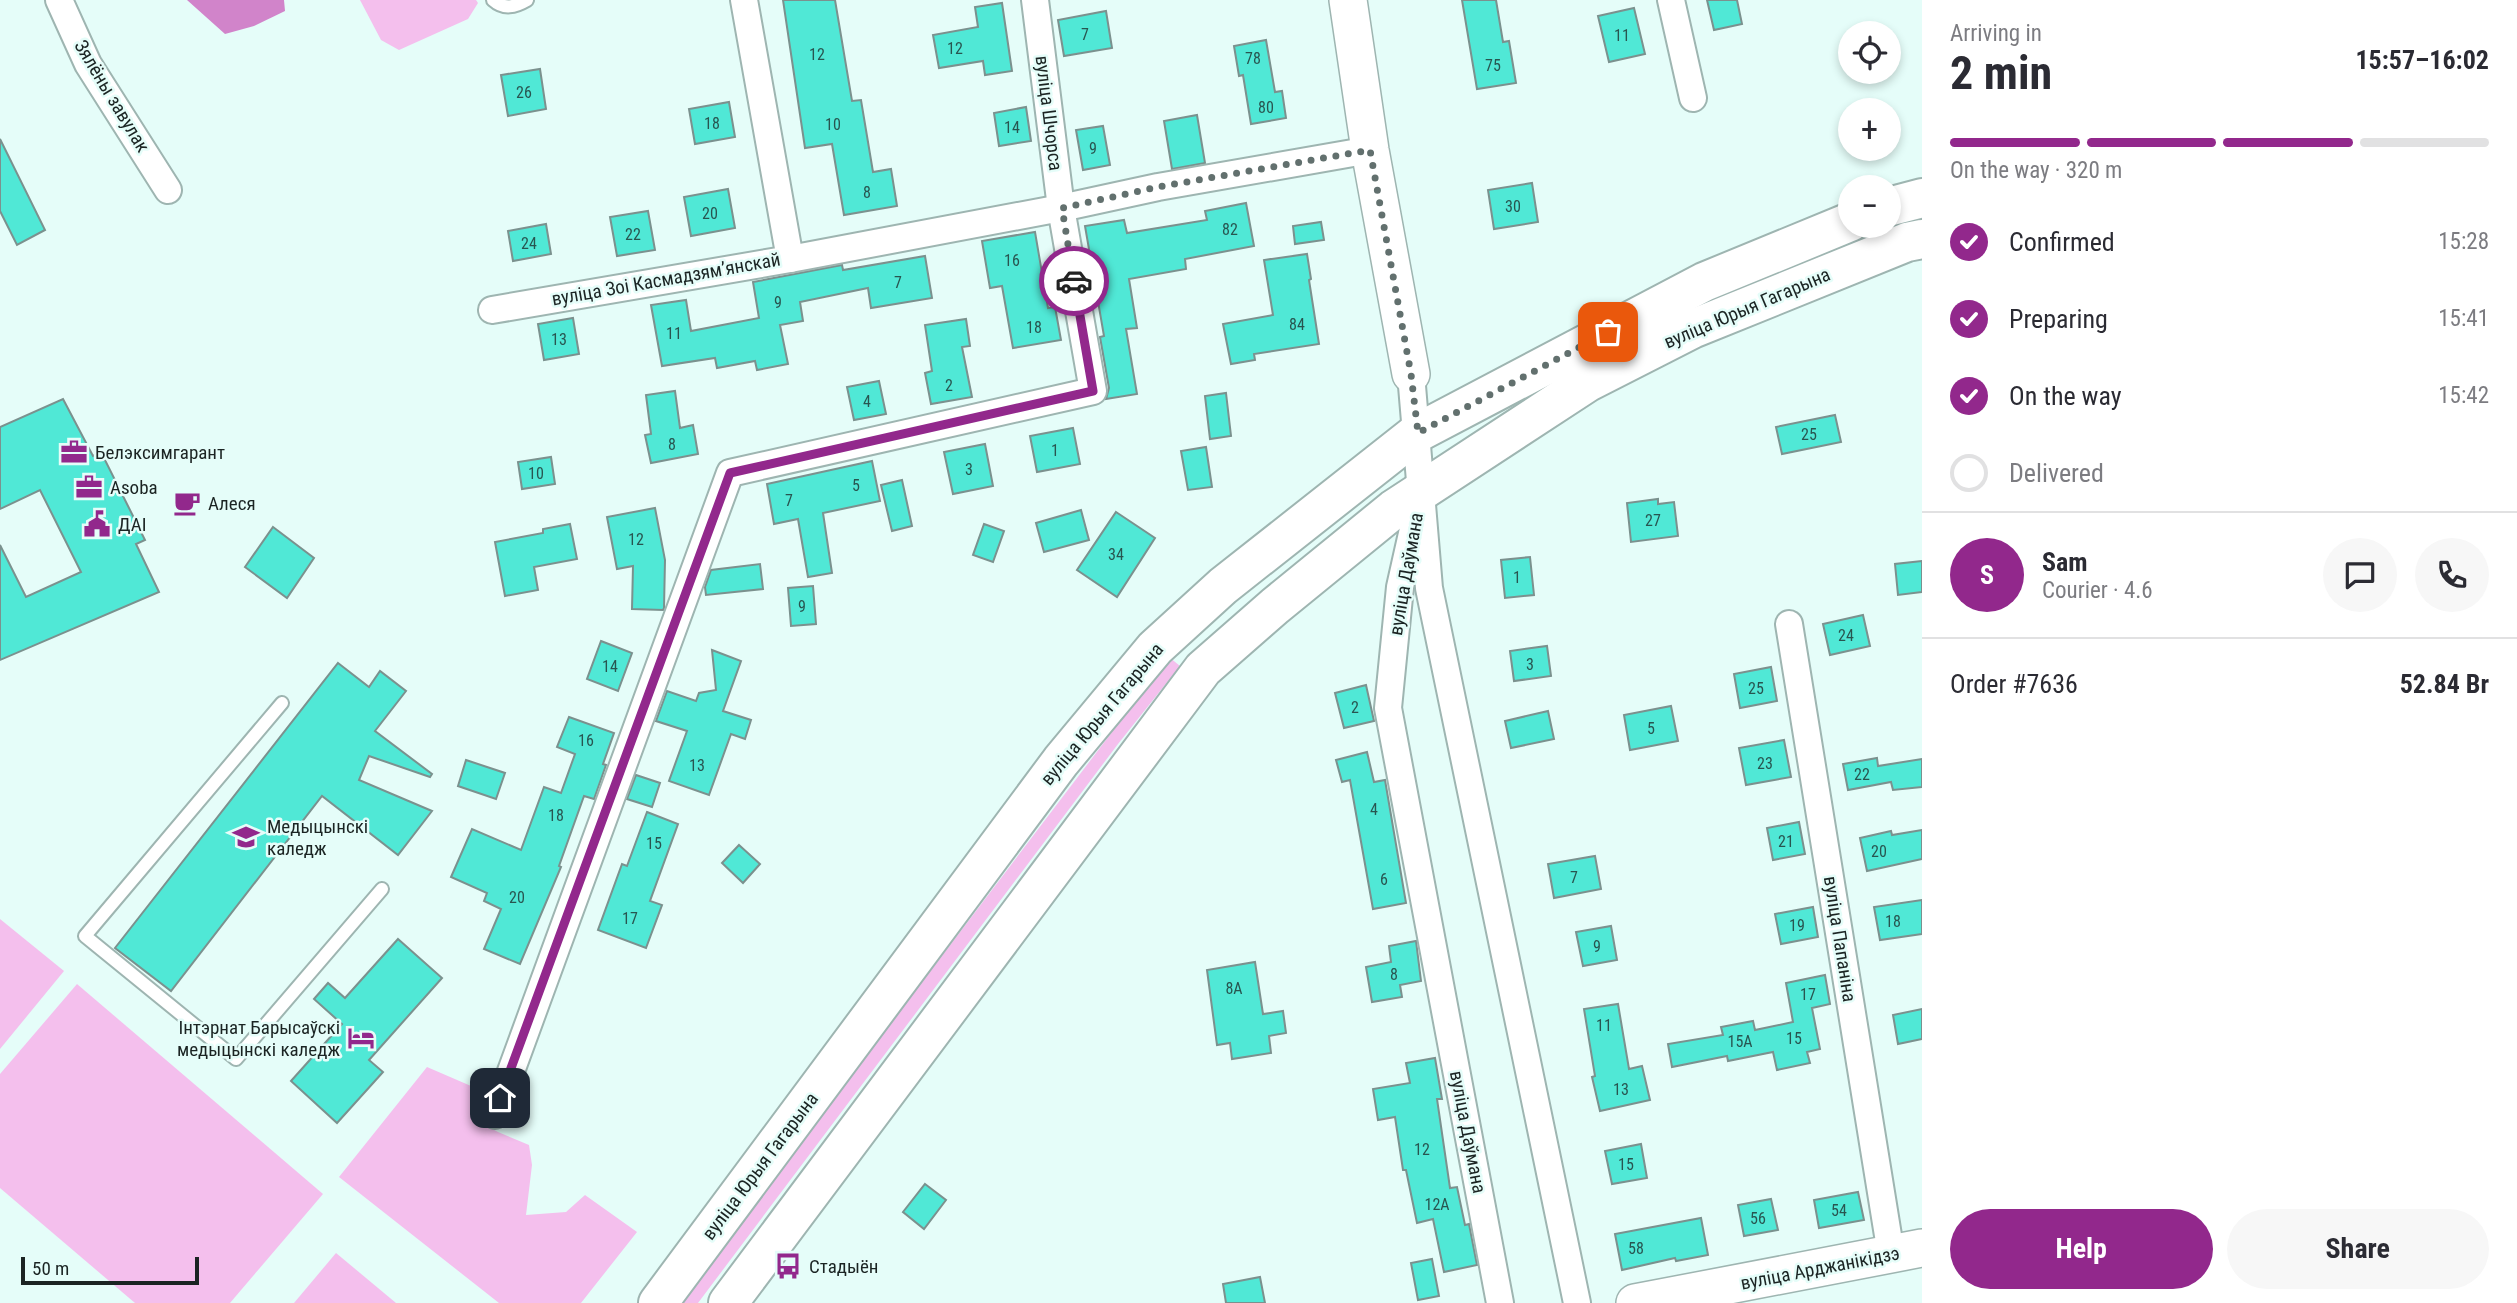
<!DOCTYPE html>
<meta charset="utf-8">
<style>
body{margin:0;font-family:"Roboto Condensed",sans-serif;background:#f7f7f7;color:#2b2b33;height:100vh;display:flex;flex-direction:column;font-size:26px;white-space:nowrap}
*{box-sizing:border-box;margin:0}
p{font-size:23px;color:#7c7c81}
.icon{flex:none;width:38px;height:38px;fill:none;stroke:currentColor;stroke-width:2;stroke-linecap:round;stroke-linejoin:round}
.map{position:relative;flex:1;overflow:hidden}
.side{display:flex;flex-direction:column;background:#fff;width:595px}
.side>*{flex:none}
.buttons{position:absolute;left:1838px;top:21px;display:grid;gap:14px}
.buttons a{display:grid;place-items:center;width:63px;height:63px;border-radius:50%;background:#fff;box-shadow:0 4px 10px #0003;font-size:35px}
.scale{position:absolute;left:21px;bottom:18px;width:178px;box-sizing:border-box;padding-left:7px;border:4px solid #1b2423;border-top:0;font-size:19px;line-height:24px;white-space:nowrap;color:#1b2423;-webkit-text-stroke:5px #e5fdf9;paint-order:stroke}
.pin{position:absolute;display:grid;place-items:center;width:60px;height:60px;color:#fff;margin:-30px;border-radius:14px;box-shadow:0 4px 10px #0006}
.courier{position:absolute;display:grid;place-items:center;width:70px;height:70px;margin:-35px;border:5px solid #92288c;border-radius:50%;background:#fff;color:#222;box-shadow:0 2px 9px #0007}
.head em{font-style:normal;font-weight:700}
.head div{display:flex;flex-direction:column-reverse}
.head{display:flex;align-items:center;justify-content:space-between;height:119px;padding:0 28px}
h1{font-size:46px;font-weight:700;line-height:52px}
.bar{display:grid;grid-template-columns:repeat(4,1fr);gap:10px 7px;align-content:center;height:84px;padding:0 28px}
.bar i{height:9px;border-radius:5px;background:#e1e1e2}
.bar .selected{background:#92288c}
.bar p{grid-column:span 4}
.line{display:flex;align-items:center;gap:18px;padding:0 28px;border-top:2px solid #e1e1e2}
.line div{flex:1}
.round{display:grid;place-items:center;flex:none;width:74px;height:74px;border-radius:37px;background:#f7f7f7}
ol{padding:0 28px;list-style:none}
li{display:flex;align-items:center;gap:21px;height:77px}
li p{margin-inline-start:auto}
li .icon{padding:7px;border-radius:50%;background:#92288c;color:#fff;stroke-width:4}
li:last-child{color:#7c7c81}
li i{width:38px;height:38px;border:4px solid #e1e1e2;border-radius:50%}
.cta{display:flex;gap:14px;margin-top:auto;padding:14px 28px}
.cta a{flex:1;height:80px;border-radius:42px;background:#92288c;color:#fff;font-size:28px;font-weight:700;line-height:80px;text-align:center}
.cta a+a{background:#f7f7f7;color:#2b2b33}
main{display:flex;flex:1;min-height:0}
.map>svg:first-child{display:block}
.green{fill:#f4bfed}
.water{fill:#d184ca}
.building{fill:#50e8d6;stroke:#7b918e;stroke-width:2}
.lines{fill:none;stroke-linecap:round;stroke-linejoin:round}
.lane-casing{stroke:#9eb5b1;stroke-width:16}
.street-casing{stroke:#9eb5b1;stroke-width:30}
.secondary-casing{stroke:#9eb5b1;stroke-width:40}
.primary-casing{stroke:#9eb5b1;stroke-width:42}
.lane{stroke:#fff;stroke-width:12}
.street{stroke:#fff;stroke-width:26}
.secondary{stroke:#fff;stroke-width:37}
.primary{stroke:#fff;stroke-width:38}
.done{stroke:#62706e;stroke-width:7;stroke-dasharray:0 12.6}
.route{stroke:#92288c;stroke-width:9}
.labels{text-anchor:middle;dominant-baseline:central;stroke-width:5;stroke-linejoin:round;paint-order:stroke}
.number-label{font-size:16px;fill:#285550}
.street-label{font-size:19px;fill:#1b2423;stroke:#e5fdf9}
.poi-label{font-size:19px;fill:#1b2423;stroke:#e5fdf9;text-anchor:start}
</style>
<main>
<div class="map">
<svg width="1922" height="1303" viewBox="0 0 1922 1303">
<rect width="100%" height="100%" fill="#e5fdf9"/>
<!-- green -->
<g class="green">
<polygon points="360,0 476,0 478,3 468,19 399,50 381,40"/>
<polygon points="1169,657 1180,666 1118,744 698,1303 678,1303"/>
<polygon points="0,919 64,971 0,1049"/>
<polygon points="77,984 323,1194 230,1303 135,1303 0,1188 0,1074"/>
<polygon points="427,1067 471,1086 473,1119 498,1132 529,1145 532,1165 526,1215 566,1212 585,1195 637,1232 581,1303 499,1303 339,1177"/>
<polygon points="336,1253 396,1303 294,1303"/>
</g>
<!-- water -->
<polygon class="water" points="187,0 284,0 285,11 254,26 225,34"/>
<!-- building -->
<g class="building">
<polygon points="783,0 835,0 852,101 861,100 873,172 891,169 897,206 844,215 832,144 805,148"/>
<polygon points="1462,0 1496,0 1503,42 1509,41 1516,83 1477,89"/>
<polygon points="1707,0 1737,0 1742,24 1714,30"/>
<polygon points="1002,3 1012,71 985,75 983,61 939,68 933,35 978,27 975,7"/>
<polygon points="1634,8 1645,54 1609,62 1598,16"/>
<polygon points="1106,11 1112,48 1064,56 1058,20"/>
<polygon points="1266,40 1275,92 1282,91 1286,118 1251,124 1243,75 1239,76 1234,46"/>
<polygon points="540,69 546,109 508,116 501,75"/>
<polygon points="729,102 735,137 695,144 689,109"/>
<polygon points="1026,107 1031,141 999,146 994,113"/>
<polygon points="1197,115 1205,163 1172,169 1164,121"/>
<polygon points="1103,126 1110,165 1083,170 1076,130"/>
<polygon points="0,139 45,230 17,245 0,211"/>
<polygon points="1532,183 1538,222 1494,229 1488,190"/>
<polygon points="728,189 735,228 691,236 684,197"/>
<polygon points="1246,203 1254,246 1185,259 1186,269 1129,279 1137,328 1126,329 1137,394 1106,399 1109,388 1100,337 1104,336 1085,226 1124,220 1127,233 1207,220 1205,211"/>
<polygon points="648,211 655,250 617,256 610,217"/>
<polygon points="1321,222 1324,240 1295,244 1293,226"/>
<polygon points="546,224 551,254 513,261 508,231"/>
<polygon points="1035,232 1048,308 1055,307 1061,340 1013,348 1002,286 990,288 982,241"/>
<polygon points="1307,254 1311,279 1309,280 1319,344 1254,354 1255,360 1231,364 1223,324 1273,315 1264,260"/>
<polygon points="925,256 932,298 871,308 868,288 800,302 803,321 780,325 788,364 757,370 755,361 717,368 715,358 662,366 651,305 686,300 691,331 759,318 753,282 842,265 843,270"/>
<polygon points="573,318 579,354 544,360 538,324"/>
<polygon points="966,319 970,346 962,347 972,397 931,404 925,373 932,371 925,325"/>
<polygon points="879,381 886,414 854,420 847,387"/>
<polygon points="675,391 680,428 693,425 698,454 651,463 645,435 651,434 646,395"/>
<polygon points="1226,393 1231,436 1210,439 1205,396"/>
<polygon points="63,399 93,456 101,452 145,540 136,544 159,592 0,660 0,545 26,597 81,572 40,490 0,509 0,427"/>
<polygon points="1835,415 1841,442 1782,454 1776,427"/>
<polygon points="1073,428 1080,464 1037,472 1030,436"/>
<polygon points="985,444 993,486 953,494 944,452"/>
<polygon points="1206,447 1212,487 1188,490 1181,451"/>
<polygon points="551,457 555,484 522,489 518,462"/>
<polygon points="872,461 880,501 823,513 832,573 808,577 798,519 774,524 767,484"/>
<polygon points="902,480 912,526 892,531 881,485"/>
<polygon points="1658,499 1658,504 1674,502 1678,536 1631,542 1627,503"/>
<polygon points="655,508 665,560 664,608 663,610 632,609 633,566 617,569 607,517"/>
<polygon points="1081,510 1089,540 1044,552 1036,523"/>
<polygon points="1116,512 1155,538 1117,597 1077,570"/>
<polygon points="570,524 577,559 534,567 538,590 505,596 495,542 543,533 543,529"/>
<polygon points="984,524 1004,531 993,562 973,555"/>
<polygon points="273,527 314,558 287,598 245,567"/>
<polygon points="1530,557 1534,595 1505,598 1501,560"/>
<polygon points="1922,561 1922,592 1898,595 1895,564"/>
<polygon points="760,564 763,589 706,595 705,587 711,570"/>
<polygon points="813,586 816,624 791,626 788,588"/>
<polygon points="1863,615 1870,646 1830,655 1823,624"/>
<polygon points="601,641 632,653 618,691 587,679"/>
<polygon points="1547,646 1551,676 1514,681 1510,651"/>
<polygon points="712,650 741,661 723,711 751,720 745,739 731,734 709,795 669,781 687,731 656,721 667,691 696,701 699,693 716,690"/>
<polygon points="338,663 369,687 380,671 406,691 375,731 432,774 430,777 369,756 359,780 432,811 398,855 322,796 171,991 115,948"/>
<polygon points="1771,667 1777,701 1740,708 1734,674"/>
<polygon points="1366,685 1374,721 1344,728 1335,693"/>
<polygon points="1671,706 1678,741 1630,750 1624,715"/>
<polygon points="1548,711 1554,739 1511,748 1505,721"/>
<polygon points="569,717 614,733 603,764 606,765 594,799 584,796 559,866 561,867 520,964 484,949 501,909 484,901 487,893 451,877 472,829 521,850 544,787 561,793 575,754 557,747"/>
<polygon points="1784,740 1791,777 1746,785 1739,748"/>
<polygon points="1367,752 1374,782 1385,780 1406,903 1373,909 1350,780 1342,782 1336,760"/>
<polygon points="1877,758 1878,766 1922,759 1922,787 1893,790 1891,782 1848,790 1843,764"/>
<polygon points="466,760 505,773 496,799 458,786"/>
<polygon points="636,775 660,783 652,807 627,799"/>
<polygon points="647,812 678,824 650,901 662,905 646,948 598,930 622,864 627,866"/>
<polygon points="1799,822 1805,854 1773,860 1767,828"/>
<polygon points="1922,830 1922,859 1867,871 1860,838 1891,831 1892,835"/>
<polygon points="739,845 760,864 743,883 722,863"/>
<polygon points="1595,856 1601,889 1554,898 1548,864"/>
<polygon points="1922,900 1922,934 1880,940 1874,907"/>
<polygon points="1813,907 1818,937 1781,944 1775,914"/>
<polygon points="1611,926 1617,960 1583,966 1576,932"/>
<polygon points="398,939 442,978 369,1060 383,1072 337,1123 291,1081 342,1024 314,999 328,983 345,998"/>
<polygon points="1416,941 1421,981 1400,985 1402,997 1372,1002 1366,967 1391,962 1389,946"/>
<polygon points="1255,962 1263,1014 1283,1011 1286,1033 1269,1036 1271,1053 1232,1059 1230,1043 1217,1045 1207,970"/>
<polygon points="1825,975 1830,1004 1812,1008 1820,1049 1807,1052 1810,1063 1777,1070 1773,1052 1728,1061 1727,1056 1672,1067 1668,1044 1723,1035 1721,1027 1753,1021 1755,1030 1793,1022 1786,983"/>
<polygon points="1618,1004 1629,1069 1642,1066 1650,1100 1600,1111 1592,1077 1595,1076 1584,1009"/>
<polygon points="1922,1009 1922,1039 1898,1044 1893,1015"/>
<polygon points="1435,1058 1442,1099 1437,1099 1450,1188 1457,1187 1465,1225 1469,1224 1477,1265 1444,1272 1433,1219 1417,1223 1406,1170 1403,1170 1395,1117 1378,1120 1373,1089 1410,1083 1406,1063"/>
<polygon points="1641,1144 1647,1178 1612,1184 1605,1151"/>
<polygon points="925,1184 946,1200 924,1229 903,1212"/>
<polygon points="1858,1192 1864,1220 1819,1228 1814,1200"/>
<polygon points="1771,1199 1778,1230 1744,1236 1738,1205"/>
<polygon points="1701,1218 1708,1255 1676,1261 1675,1258 1622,1270 1615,1234"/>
<polygon points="1432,1259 1439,1296 1418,1300 1411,1263"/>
<polygon points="1260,1277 1265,1303 1226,1303 1223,1284"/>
</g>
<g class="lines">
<!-- lane casing -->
<g class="lane-casing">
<g id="lane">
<path d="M493 0C504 10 515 7 527 0"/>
<polyline points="282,703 85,936 236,1059 382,889"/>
</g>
</g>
<!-- street casing -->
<g class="street-casing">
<g id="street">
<polyline points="59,0 88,64 168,190"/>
<polyline points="1671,0 1693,98"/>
<polyline points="790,259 1061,208 1158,187 1370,150"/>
<polyline points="492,310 790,259 744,0"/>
<polyline points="1411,374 1429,588 1577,1303"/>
<polyline points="1415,520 1400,587 1388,708 1500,1303"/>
<polyline points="1789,624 1891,1254"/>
<polyline points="495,1115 730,473 1093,391 1061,208 1035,0"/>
</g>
</g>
<!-- secondary casing -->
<g class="secondary-casing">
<g id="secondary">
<polyline points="1348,0 1370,150 1411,374"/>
<polyline points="1635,1303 1922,1248"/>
</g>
</g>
<!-- primary casing -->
<g class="primary-casing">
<g id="primary">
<polyline points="1888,207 1922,198"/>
<polyline points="658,1303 1061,761 1155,648 1223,586 1417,433 1704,282 1850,222"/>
<polyline points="728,1303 1203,669 1275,606 1394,509 1588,382 1692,329 1907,242 1922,239"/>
</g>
</g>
<!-- lane -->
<use href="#lane" class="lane"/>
<!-- street -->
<use href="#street" class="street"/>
<!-- secondary -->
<use href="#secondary" class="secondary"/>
<!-- primary -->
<use href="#primary" class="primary"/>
</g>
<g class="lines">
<!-- done -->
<polyline class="done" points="1074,281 1062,208 1158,187 1370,150 1411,374 1418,433 1608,332"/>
<!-- route -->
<polyline class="route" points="500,1098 730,473 1093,391 1074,281"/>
</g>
<!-- icons -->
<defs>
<g id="office-bare" transform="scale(2.1)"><path d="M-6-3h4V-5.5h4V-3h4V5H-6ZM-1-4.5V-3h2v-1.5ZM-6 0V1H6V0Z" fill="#92288c" stroke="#e5fdf9" stroke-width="2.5" paint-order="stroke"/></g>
<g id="cafe-bare" transform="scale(2.1)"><path d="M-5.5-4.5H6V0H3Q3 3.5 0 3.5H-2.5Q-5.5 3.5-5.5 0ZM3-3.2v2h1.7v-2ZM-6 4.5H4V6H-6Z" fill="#92288c" stroke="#e5fdf9" stroke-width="2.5" paint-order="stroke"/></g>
<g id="civic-bare" transform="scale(2.1)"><path d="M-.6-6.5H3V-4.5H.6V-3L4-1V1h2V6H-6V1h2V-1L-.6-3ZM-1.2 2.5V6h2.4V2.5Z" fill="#92288c" stroke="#e5fdf9" stroke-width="2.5" paint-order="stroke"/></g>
<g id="university-bare" transform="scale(2.1)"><path d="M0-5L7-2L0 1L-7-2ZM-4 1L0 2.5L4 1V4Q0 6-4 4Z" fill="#92288c" stroke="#e5fdf9" stroke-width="2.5" paint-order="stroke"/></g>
<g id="hotel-bare" transform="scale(2.1)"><path d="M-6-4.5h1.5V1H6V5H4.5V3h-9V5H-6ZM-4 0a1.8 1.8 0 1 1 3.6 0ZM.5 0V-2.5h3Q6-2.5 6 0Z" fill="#92288c" stroke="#e5fdf9" stroke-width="2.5" paint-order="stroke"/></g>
<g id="bus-bare" transform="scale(2.1)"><path d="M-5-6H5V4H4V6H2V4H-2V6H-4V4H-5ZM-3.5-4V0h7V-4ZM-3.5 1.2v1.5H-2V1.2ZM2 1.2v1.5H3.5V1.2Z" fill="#92288c" stroke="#e5fdf9" stroke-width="2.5" paint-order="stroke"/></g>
</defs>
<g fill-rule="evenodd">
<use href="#office-bare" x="74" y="452"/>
<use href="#office-bare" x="89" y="487"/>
<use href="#cafe-bare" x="187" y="503"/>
<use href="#civic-bare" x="97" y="524"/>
<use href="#university-bare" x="246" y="837"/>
<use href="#hotel-bare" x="361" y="1038"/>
<use href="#bus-bare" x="788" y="1266"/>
</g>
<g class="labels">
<!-- number labels -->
<g class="number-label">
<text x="1085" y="34">7</text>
<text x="1622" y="35">11</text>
<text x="955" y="48">12</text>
<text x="817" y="54">12</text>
<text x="1253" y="58">78</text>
<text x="1493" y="65">75</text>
<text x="524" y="92">26</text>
<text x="1266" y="107">80</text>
<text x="712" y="123">18</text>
<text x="833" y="124">10</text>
<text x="1012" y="127">14</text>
<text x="1093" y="148">9</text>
<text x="867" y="192">8</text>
<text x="1513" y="206">30</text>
<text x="710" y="213">20</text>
<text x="1230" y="229">82</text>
<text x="633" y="234">22</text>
<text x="529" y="243">24</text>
<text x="1012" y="260">16</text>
<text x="898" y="282">7</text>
<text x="778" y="302">9</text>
<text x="1297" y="324">84</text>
<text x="1034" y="327">18</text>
<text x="674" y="333">11</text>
<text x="559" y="339">13</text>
<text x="949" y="385">2</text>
<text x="867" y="401">4</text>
<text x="1809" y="434">25</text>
<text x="672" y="444">8</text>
<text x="1055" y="450">1</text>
<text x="969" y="469">3</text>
<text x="536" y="473">10</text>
<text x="856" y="485">5</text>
<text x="789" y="500">7</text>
<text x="1653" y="520">27</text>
<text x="636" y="539">12</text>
<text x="1116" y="554">34</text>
<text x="1517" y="577">1</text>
<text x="802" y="606">9</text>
<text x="1846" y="635">24</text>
<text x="1530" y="664">3</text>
<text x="610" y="666">14</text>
<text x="1756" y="688">25</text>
<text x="1355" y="707">2</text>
<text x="1651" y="728">5</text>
<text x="586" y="740">16</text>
<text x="1765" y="763">23</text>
<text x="697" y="765">13</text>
<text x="1862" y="774">22</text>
<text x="1374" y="809">4</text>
<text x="556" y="815">18</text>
<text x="1786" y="841">21</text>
<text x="654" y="843">15</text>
<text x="1879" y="851">20</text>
<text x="1574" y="877">7</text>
<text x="1384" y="879">6</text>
<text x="517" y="897">20</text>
<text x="630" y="918">17</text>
<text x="1893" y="921">18</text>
<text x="1797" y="925">19</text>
<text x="1597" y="946">9</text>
<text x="1394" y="974">8</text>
<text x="1234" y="988">8А</text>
<text x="1808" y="994">17</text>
<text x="1604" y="1025">11</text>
<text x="1794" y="1038">15</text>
<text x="1740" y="1041">15А</text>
<text x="1621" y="1089">13</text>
<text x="1422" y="1149">12</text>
<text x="1626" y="1164">15</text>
<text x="1437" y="1204">12А</text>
<text x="1839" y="1210">54</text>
<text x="1758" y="1218">56</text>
<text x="1636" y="1248">58</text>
</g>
<!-- street labels -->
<g class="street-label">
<text transform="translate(112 96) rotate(59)">Зялёны завулак</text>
<text transform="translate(1049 113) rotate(83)">вуліца Шчорса</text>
<text transform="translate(666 279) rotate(-10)">вуліца Зоі Касмадзямʼянскай</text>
<text transform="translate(1747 308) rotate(-23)">вуліца Юрыя Гагарына</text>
<text transform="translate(1406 574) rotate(-80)">вуліца Даўмана</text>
<text transform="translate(1102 714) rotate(-50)">вуліца Юрыя Гагарына</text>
<text transform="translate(1840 939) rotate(81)">вуліца Папаніна</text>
<text transform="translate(1468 1132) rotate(79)">вуліца Даўмана</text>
<text transform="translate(760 1166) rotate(-53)">вуліца Юрыя Гагарына</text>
<text transform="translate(1820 1268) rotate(-11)">вуліца Арджанікідзэ</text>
</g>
<!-- poi labels -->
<g class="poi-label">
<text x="95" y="452">Белэксимгарант</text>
<text x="110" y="487">Asoba</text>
<text x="208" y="503">Алеся</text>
<text x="118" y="524">ДАІ</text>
<text x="267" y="826">Медыцынскі<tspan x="267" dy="22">каледж</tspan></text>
<text x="340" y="1027" text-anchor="end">Інтэрнат Барысаўскі<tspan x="340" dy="22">медыцынскі каледж</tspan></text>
<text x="809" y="1266">Стадыён</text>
</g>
</g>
</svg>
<div class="buttons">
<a><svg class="icon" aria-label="locate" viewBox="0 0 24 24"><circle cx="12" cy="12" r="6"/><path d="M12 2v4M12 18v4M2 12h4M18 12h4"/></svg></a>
<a>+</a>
<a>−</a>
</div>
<div class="scale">50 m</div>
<div class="pin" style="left:1608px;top:332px;background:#ea580c"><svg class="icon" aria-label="bag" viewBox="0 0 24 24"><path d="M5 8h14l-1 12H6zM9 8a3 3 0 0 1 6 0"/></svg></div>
<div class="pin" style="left:500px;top:1098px;background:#1f2937"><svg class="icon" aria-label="home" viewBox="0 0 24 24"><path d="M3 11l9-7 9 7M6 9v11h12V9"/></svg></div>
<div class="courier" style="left:1074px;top:281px"><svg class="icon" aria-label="car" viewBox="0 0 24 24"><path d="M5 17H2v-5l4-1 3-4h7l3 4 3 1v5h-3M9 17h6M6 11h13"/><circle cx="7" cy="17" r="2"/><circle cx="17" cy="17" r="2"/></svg></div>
</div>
<section class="side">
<div class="head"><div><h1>2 min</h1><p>Arriving in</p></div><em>15:57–16:02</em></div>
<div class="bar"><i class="selected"></i><i class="selected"></i><i class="selected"></i><i></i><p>On the way · 320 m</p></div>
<ol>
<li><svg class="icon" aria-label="check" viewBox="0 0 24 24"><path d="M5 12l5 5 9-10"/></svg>Confirmed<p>15:28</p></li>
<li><svg class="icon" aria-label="check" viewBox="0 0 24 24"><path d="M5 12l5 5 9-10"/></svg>Preparing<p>15:41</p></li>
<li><svg class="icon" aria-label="check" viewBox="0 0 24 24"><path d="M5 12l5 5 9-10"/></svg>On the way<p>15:42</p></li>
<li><i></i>Delivered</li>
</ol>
<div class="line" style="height:126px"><b class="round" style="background:#92288c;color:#fff">S</b><div><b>Sam</b><p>Courier · 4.6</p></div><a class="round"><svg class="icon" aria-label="chat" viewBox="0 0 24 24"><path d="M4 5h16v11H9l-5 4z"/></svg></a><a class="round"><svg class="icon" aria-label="phone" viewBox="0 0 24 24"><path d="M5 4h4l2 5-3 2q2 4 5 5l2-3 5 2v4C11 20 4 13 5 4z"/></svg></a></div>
<div class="line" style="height:91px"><div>Order #7636</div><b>52.84 Br</b></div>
<div class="cta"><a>Help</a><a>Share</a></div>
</section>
</main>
